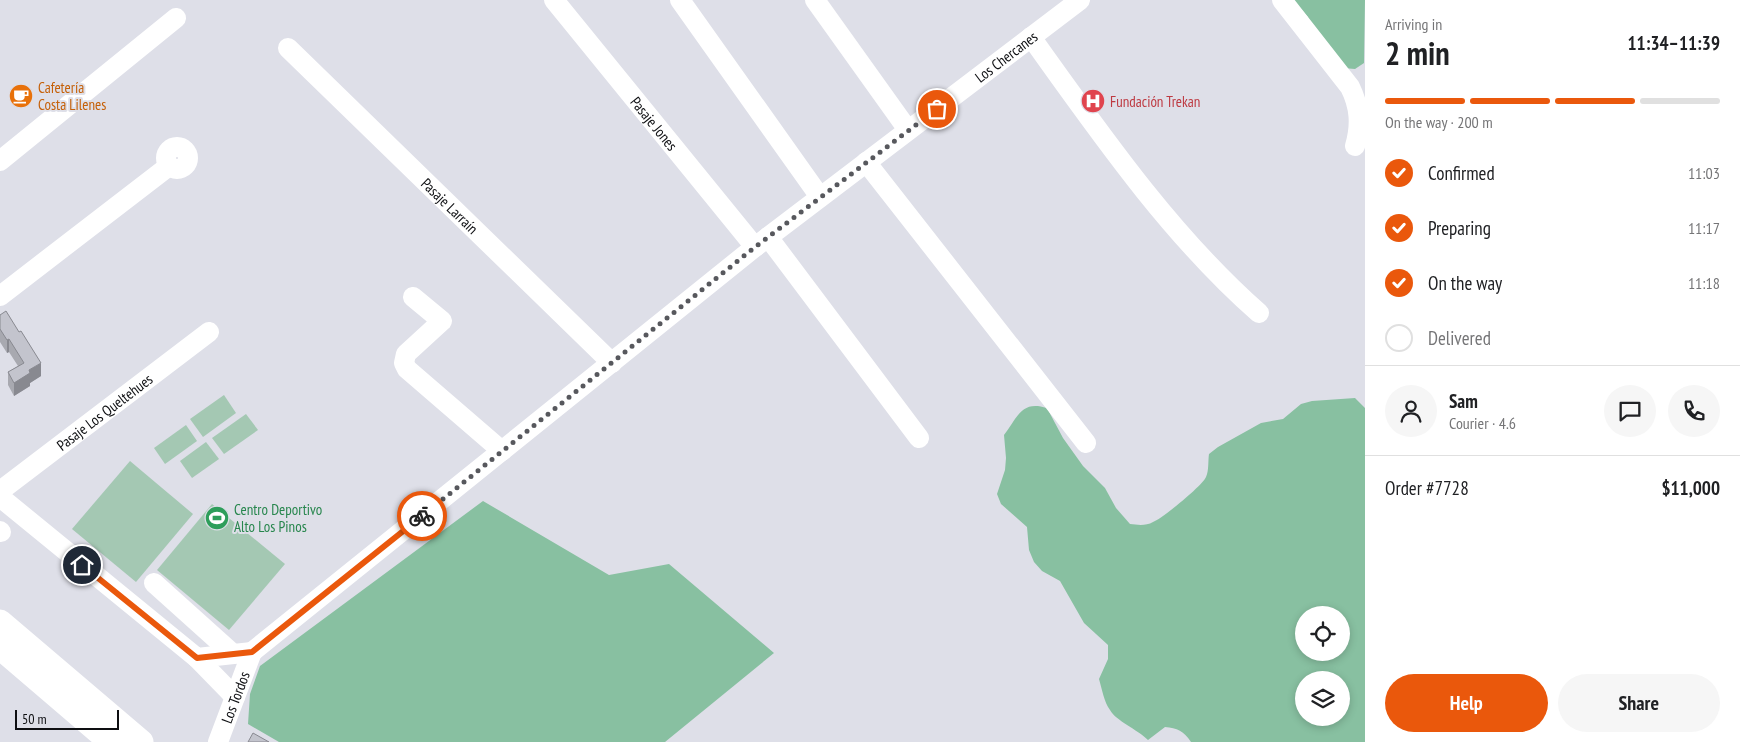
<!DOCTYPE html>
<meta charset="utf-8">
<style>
body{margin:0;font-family:"PT Sans Narrow",sans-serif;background:#f6f6f6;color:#202124;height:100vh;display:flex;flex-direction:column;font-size:19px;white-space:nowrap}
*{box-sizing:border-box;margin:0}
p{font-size:16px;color:#757577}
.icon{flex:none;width:28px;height:28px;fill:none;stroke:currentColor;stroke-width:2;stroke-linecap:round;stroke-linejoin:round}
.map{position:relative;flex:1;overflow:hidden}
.side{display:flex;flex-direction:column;background:#fff;width:375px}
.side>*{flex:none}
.tools{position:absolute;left:1295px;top:606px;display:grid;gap:10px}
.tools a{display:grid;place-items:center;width:55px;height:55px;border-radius:50%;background:#fff;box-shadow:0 2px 8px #0003;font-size:25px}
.scale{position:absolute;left:15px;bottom:12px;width:104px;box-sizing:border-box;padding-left:5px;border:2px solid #0e0f12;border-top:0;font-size:14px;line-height:18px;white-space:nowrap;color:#0e0f12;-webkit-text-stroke:4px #dedfe8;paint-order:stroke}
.pin{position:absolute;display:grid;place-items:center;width:42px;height:42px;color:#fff;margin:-21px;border:2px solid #fff;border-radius:50%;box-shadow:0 1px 5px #0007}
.courier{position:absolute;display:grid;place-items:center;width:50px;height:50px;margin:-25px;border:4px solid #ea580c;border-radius:50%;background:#fff;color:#222;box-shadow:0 1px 6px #0007}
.summary em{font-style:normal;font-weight:700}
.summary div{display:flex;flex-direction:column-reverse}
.summary{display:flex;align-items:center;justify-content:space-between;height:85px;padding:0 20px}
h1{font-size:32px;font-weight:700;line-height:38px}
.bar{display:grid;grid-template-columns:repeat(4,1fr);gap:8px 5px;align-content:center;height:60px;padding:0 20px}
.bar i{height:6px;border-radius:4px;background:#e0e0e0}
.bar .on{background:#ea580c}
.bar p{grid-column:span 4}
.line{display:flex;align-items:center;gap:12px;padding:0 20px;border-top:1px solid #e0e0e0}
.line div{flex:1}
.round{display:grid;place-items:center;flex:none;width:52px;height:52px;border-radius:26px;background:#f6f6f6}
ol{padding:0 20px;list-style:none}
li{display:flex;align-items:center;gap:15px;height:55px}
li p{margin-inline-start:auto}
li .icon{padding:5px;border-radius:50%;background:#ea580c;color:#fff;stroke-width:4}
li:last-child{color:#757577}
li i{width:28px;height:28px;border:2px solid #e0e0e0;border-radius:50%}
.cta{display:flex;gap:10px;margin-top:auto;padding:10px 20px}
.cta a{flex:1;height:58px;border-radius:30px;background:#ea580c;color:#fff;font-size:20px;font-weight:700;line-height:58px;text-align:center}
.cta a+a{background:#f6f6f6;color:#202124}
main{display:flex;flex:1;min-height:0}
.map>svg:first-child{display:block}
.green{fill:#a4c8b3}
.forest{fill:#88c0a1;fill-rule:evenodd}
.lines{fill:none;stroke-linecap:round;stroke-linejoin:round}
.minor{stroke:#fff;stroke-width:20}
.major{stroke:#fff;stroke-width:25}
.wall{fill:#a8a9b0}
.shaded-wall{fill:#888990}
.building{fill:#c3c4cd;stroke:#888990}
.done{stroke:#57585d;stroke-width:5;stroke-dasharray:0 9}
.route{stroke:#ea580c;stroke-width:6}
.labels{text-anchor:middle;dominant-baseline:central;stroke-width:4;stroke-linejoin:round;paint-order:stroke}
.street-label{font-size:15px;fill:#0e0f12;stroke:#dedfe8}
.food-label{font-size:15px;fill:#c56008;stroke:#dedfe8;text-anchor:start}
.health-label{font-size:15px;fill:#be3a42;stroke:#dedfe8;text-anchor:start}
.leisure-label{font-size:15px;fill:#27864d;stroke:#dedfe8;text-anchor:start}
</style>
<main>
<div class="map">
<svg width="1365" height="742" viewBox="0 0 1365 742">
<rect width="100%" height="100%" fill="#dedfe8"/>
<!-- green -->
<g class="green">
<polygon points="224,395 236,413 203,437 190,419"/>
<polygon points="246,414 258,430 224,454 212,438"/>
<polygon points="186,425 197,441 165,464 154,448"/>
<polygon points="206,442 219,459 192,478 180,461"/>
<polygon points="130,461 193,514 136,582 72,529"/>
<polygon points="212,504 285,564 229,630 157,570"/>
</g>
<!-- forest -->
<g class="forest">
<polygon points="1273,0 1365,0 1364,63 1355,69 1343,68 1311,27 1308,17 1301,9"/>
<path d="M1355 398 1365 408V742H1191C1184 731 1177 728 1165 727L1148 740C1137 729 1116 721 1110 710 1104 702 1102 689 1099 679L1108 659V645L1084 623 1060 581 1042 571 1034 562 1029 550 1027 527 1001 504 997 494 1005 470 1006 458 1004 435C1018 417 1021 400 1047 408L1063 438 1083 466 1105 488 1116 508 1130 524C1138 525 1146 526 1153 522 1162 519 1203 485 1206 477 1209 471 1208 460 1209 454L1218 447 1261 423 1283 419 1301 404 1312 401ZM1304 615H1341V652H1304ZM1304 680H1341V718H1304Z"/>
<polygon points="483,501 609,575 669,564 774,653 665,742 279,742 248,724 250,694 260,666"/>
</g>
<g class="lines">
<!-- minor -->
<g class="minor">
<path id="s1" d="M554 0 755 247"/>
<polyline points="680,0 820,197"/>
<polyline points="815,0 908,130"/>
<path d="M1282 0 1350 87C1360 107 1361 125 1355 146"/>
<path d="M1031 37C1099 132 1171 236 1259 313"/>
<path id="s2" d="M288 48 612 363"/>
<circle cx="177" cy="158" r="11"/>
<polyline points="0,161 176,18"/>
<polyline points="866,162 1086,443"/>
<polyline points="768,237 919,438"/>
<polyline points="0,296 169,166"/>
<polyline points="413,297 442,321 406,354 404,363 407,369 502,451"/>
<path id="s3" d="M0 491 209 332"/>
<polyline points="0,497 197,658 252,652"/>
<polyline points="0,531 1,532"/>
<polyline points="154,583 233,654"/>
<path id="s4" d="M252 652 755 247 1080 0"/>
<polyline points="197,658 235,697"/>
<path id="s5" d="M218 742 252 652"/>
</g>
<!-- major -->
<g class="major">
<polyline points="0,622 141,742"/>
<polyline points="0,647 111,742"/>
</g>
</g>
<!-- wall -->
<polygon class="wall" points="0,315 41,376 30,383 30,386 14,396 8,385 8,372 18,366 9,352 7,353 0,342"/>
<!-- shaded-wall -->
<g class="shaded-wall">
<polygon points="9,339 9,352 7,353 7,340"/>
<polygon points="41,363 41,376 30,383 30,386 14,396 14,383 29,370"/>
</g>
<!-- building -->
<g class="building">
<polygon points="6,311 19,332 21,331 41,363 29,370 30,373 14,383 8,372 24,363 9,339 7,340 0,329 0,315"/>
<polygon points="253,733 269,742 248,742"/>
</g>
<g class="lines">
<!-- done -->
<polyline class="done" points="422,516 755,247 937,109"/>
<!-- route -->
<polyline class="route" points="82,565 197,658 252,652 422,516"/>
</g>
<!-- icons -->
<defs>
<g id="cafe-disc" transform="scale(1.25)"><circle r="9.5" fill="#e8710a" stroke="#dedfe8"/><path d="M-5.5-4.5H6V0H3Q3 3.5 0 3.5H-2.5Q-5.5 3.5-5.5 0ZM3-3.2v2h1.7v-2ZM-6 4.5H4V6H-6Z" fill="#fff"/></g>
<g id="hospital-disc" transform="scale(1.25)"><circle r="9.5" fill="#e0444e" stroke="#dedfe8"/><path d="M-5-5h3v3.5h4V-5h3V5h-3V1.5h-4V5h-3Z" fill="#fff"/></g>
<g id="stadium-disc" transform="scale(1.25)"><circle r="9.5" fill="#2e9e5b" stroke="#dedfe8"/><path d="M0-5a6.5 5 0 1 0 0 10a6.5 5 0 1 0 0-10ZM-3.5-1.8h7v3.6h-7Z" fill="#fff"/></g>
</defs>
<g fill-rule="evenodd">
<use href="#cafe-disc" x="21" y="96"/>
<use href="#hospital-disc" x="1093" y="101"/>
<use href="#stadium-disc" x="217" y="518"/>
</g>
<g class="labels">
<!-- street labels -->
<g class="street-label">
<text stroke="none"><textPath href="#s4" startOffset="961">Los Chercanes</textPath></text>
<text stroke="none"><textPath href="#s1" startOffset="159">Pasaje Jones</textPath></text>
<text stroke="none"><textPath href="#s2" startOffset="226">Pasaje Larraín</textPath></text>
<text stroke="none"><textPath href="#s3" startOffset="131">Pasaje Los Queltehues</textPath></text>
<text stroke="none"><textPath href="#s5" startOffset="48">Los Tordos</textPath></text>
</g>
<!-- food labels -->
<g class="food-label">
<text x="38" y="87">Cafetería<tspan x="38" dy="17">Costa Lilenes</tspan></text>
</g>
<!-- health labels -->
<g class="health-label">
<text x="1110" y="101">Fundación Trekan</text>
</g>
<!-- leisure labels -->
<g class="leisure-label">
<text x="234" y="509">Centro Deportivo<tspan x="234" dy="17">Alto Los Pinos</tspan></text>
</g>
</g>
</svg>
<div class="tools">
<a><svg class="icon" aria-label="locate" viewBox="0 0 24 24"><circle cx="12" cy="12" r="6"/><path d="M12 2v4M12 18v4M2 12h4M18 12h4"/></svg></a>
<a><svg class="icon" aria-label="layers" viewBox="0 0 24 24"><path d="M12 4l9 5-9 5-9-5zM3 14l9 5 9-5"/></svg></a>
</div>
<div class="scale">50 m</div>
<div class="pin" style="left:937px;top:109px;background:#ea580c"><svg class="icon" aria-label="bag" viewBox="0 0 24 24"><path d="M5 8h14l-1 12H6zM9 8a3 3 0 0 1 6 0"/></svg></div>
<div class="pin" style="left:82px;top:565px;background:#1f2937"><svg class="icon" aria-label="home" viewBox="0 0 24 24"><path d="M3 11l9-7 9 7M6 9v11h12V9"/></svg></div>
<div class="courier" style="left:422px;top:516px"><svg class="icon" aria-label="bike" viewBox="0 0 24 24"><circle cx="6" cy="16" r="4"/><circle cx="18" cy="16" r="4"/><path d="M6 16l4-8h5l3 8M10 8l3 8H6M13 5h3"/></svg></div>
</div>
<section class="side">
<div class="summary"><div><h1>2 min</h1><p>Arriving in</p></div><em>11:34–11:39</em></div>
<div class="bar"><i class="on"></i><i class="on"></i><i class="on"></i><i></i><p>On the way · 200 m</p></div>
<ol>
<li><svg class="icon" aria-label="check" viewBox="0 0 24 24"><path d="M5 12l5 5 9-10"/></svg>Confirmed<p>11:03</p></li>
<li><svg class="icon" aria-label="check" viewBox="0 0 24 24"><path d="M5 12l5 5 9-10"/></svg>Preparing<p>11:17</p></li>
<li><svg class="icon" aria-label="check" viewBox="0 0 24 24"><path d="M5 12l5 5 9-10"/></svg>On the way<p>11:18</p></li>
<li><i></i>Delivered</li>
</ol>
<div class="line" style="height:90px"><a class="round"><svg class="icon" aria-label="person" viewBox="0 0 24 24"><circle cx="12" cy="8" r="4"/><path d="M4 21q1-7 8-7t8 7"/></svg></a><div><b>Sam</b><p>Courier · 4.6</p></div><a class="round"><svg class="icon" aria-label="chat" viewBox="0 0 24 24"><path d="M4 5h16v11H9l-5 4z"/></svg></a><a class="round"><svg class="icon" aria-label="phone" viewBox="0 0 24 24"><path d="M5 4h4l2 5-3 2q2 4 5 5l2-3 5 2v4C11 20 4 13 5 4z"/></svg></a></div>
<div class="line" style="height:65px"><div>Order #7728</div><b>$11,000</b></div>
<div class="cta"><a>Help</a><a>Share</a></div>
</section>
</main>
